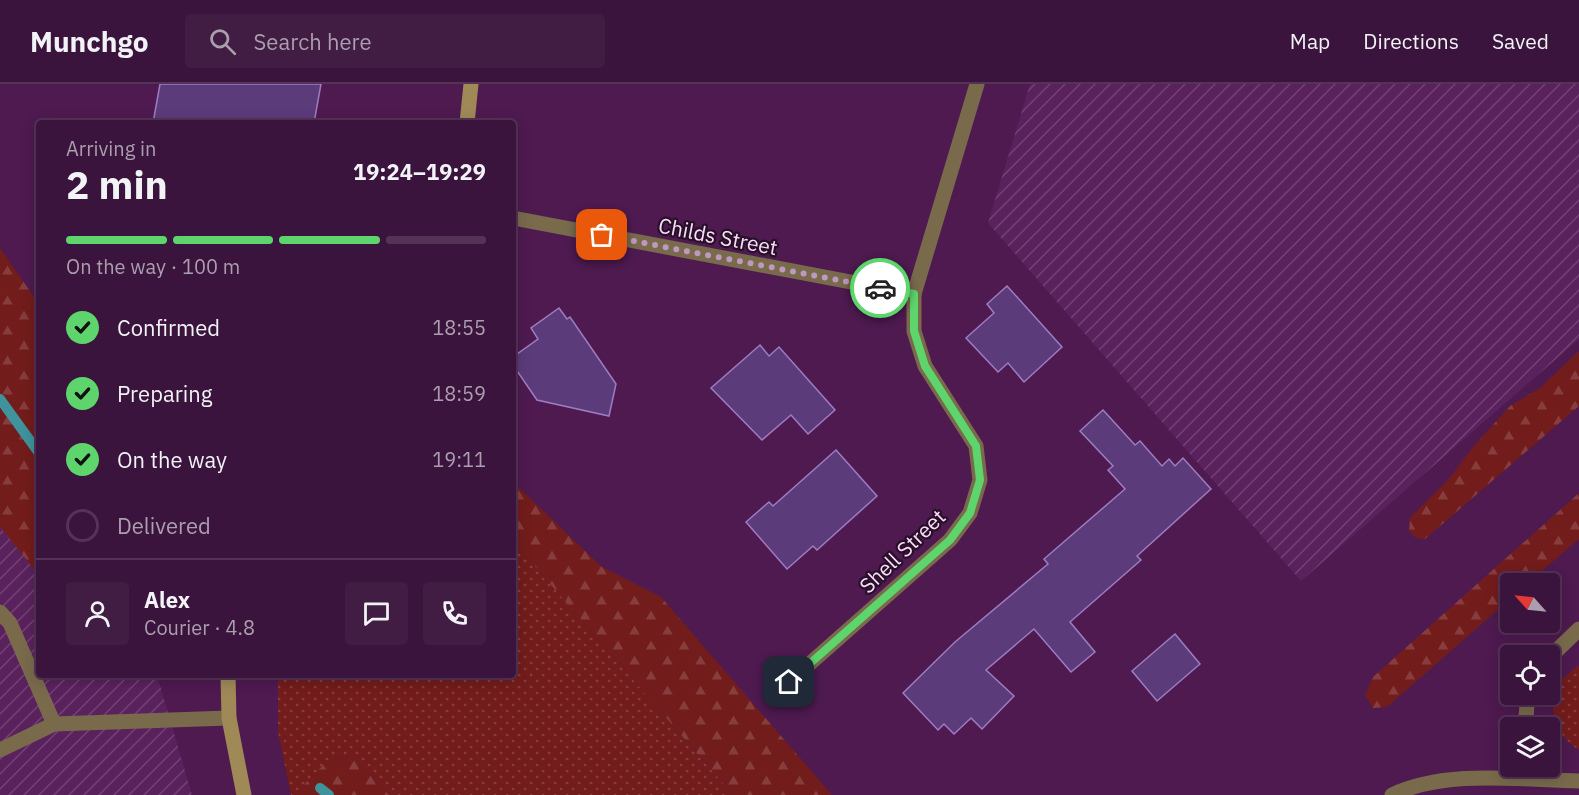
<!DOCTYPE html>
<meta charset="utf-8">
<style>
body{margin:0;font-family:"IBM Plex Sans",sans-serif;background:#411d43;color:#f1f3f6;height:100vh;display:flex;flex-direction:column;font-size:22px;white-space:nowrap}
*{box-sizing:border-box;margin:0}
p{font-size:20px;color:#ab9eaf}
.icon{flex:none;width:33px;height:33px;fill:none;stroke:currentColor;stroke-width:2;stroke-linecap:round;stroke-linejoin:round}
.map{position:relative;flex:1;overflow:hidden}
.drawer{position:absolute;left:36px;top:36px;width:480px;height:558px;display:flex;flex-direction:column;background:#3a143c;border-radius:6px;box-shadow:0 3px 15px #0003,0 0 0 2px #543356}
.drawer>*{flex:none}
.needle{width:39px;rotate:297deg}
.fabs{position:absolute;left:1500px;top:489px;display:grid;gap:12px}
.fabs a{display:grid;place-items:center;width:60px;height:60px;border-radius:6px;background:#3a143c;box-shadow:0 3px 15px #0003,0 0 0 2px #543356;font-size:30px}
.pin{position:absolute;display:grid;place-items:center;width:51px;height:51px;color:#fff;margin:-26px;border-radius:12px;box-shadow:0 3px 9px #0006}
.courier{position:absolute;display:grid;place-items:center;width:60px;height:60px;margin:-30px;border:4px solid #5ed56c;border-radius:50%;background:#fff;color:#222;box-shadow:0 2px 8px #0007}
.overview em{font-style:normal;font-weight:700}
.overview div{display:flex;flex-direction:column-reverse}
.overview{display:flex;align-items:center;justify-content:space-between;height:102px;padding:0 30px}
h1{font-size:39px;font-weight:700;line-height:45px}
.bar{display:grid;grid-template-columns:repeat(4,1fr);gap:9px 6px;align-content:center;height:72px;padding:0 30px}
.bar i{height:8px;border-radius:4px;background:#543356}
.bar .selected{background:#5ed56c}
.bar p{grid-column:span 4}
.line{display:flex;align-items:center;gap:15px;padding:0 30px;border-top:2px solid #543356}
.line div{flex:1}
.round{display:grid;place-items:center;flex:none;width:63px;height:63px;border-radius:6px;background:#411d43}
ol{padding:0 30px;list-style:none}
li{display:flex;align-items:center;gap:18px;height:66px}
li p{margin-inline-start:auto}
li .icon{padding:6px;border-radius:50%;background:#5ed56c;color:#111;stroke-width:4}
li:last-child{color:#ab9eaf}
li i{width:33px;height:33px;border:3px solid #543356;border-radius:50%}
header{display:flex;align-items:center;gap:36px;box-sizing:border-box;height:84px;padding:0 30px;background:#3a143c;border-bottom:2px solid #543356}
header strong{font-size:28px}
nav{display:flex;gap:33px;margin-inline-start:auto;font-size:21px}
.search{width:420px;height:54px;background:#411d43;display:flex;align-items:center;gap:15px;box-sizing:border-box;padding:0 21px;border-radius:6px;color:#ab9eaf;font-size:22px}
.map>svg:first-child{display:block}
.industrial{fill:url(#industrial-furrows)}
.grass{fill:url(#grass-dots)}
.forest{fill:url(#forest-firs)}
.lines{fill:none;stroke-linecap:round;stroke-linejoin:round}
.stream{stroke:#3e939d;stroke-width:10}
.building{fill:#5c3b7b;stroke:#9e7cc2;stroke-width:1.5}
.service{stroke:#796a4c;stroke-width:15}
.minor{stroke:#796a4c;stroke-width:15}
.tertiary{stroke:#796a4c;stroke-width:15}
.secondary{stroke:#9f8957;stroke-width:15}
.done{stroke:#be98bf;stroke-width:6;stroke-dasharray:0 10.8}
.route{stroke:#5ed56c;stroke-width:8}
.labels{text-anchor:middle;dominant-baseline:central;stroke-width:4.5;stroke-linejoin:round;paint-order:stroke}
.street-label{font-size:21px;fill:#fbdcfb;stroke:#281128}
</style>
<header>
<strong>Munchgo</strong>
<div class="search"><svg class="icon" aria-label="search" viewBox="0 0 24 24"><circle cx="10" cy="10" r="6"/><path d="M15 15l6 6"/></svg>Search here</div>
<nav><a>Map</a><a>Directions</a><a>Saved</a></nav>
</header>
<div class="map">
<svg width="1579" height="711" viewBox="0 0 1579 711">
<defs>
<pattern id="industrial-furrows" width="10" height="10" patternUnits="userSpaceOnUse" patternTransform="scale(1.5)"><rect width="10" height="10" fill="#5a225d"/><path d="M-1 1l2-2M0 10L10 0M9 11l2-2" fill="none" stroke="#734275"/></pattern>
<pattern id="grass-dots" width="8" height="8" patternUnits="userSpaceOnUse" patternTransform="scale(1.5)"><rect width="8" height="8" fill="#721c1b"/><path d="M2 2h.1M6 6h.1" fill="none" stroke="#873c3d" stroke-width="1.8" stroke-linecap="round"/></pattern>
<pattern id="forest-firs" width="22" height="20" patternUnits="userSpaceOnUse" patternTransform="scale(1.5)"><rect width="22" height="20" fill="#721c1b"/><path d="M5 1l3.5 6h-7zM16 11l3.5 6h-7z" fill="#873c3d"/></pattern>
</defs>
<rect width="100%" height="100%" fill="#4e1a50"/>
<!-- industrial -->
<g class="industrial">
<polygon points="1030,0 1579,0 1579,255 1301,497 988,139"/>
<polygon points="0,373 39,414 39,591 157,591 192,711 0,711"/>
</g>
<!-- grass -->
<g class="grass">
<polygon points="513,457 733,711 389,711 354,674 332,673 294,711 291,711 278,648 278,591 513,591"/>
<path d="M1579 581V666C1556 653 1544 620 1561 597 1566 591 1573 586 1579 581Z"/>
</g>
<!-- forest -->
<g class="forest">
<polygon points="0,164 39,220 39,491 0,443"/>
<polygon points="1579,267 1579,322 1425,455 1416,454 1409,447 1410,434 1448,396 1473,363 1510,322 1540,304"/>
<polygon points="513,398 602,483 661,513 832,711 733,711 513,457"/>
<polygon points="1579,409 1579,455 1528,499 1510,500 1510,515 1387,623 1373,624 1365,611 1373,593"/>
<polygon points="331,673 354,674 389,711 294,711"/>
</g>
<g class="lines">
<!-- stream -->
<g class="stream">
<polyline points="0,315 39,369"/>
<polyline points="320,704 329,711"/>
</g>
</g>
<!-- building -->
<g class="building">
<polygon points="160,0 321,0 314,39 153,39"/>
<polygon points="1007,202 1062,263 1024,298 1008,279 998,288 966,254 994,229 987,220"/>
<polygon points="559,224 567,235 570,233 616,300 609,332 537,316 513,281 513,273 538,255 531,244"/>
<polygon points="760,261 769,272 779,263 835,326 808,350 791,331 762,356 711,304"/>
<polygon points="1103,326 1135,361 1140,357 1162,382 1169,375 1175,382 1183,374 1211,405 1137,472 1141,476 1070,538 1095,568 1071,588 1034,545 986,586 1014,612 982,645 971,634 954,650 944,640 938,646 903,609 955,558 1048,480 1044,475 1125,405 1108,386 1113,382 1080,347"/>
<polygon points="836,366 877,412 817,466 813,462 787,485 746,438 769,418 773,422"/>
<polygon points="1175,550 1200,580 1157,617 1132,587"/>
</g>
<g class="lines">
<!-- service -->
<g class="service">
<polyline points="0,528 10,539 54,640"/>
<polyline points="0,666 54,640 229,634"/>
</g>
<!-- minor -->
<g class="minor">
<polyline points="513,134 914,210"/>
<polyline points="1550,573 1579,545"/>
<polyline points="789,598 950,456 970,429 980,396 976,362 925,282 914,247 914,210 977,0"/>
<polyline points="1525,644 1528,610"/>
</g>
<!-- tertiary -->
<path class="tertiary" d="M1392 711C1447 685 1520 696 1579 697"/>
<!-- secondary -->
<g class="secondary">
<polyline points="467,39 471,0"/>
<polyline points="228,591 229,634 244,711"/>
</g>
</g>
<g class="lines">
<!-- done -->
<polyline class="done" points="602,151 880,204"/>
<!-- route -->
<polyline class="route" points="789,598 950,456 970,429 980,396 976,362 925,282 914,247 914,210 880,204"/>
</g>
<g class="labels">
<!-- street labels -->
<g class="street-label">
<text transform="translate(718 152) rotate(11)">Childs Street</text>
<text transform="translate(902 467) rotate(-44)">Shell Street</text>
</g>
</g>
</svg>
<div class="fabs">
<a><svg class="needle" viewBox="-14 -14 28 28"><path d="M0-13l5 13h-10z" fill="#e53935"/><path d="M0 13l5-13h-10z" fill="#ab9eaf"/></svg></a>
<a><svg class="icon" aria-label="locate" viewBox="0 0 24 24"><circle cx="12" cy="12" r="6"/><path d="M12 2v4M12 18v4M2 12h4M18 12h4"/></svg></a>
<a><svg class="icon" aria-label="layers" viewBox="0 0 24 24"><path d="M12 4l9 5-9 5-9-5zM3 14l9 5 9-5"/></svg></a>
</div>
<div class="pin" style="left:602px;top:151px;background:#ea580c"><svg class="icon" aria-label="bag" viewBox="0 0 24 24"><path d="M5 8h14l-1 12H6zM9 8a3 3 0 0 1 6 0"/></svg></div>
<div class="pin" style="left:789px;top:598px;background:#1f2937"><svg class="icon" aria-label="home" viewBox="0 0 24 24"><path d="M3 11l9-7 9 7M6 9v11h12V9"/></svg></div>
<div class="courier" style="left:880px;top:204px"><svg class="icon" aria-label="car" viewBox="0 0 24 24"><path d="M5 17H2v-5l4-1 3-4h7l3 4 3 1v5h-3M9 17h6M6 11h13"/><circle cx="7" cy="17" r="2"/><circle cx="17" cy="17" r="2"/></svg></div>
<section class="drawer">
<div class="overview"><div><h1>2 min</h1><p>Arriving in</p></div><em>19:24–19:29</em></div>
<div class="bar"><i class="selected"></i><i class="selected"></i><i class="selected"></i><i></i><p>On the way · 100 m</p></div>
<ol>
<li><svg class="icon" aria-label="check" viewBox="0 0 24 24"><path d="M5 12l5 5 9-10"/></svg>Confirmed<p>18:55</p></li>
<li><svg class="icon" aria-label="check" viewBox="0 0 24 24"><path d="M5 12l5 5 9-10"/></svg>Preparing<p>18:59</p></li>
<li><svg class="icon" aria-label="check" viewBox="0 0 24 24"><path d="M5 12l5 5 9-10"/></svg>On the way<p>19:11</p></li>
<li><i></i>Delivered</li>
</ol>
<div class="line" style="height:108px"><a class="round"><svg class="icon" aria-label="person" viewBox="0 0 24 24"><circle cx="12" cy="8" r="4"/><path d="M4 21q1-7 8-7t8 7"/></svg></a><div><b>Alex</b><p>Courier · 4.8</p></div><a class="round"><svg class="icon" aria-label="chat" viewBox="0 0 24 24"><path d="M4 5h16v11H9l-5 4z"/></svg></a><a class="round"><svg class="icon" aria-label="phone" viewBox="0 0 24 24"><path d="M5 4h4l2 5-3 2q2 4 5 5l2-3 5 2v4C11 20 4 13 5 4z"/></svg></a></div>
</section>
</div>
